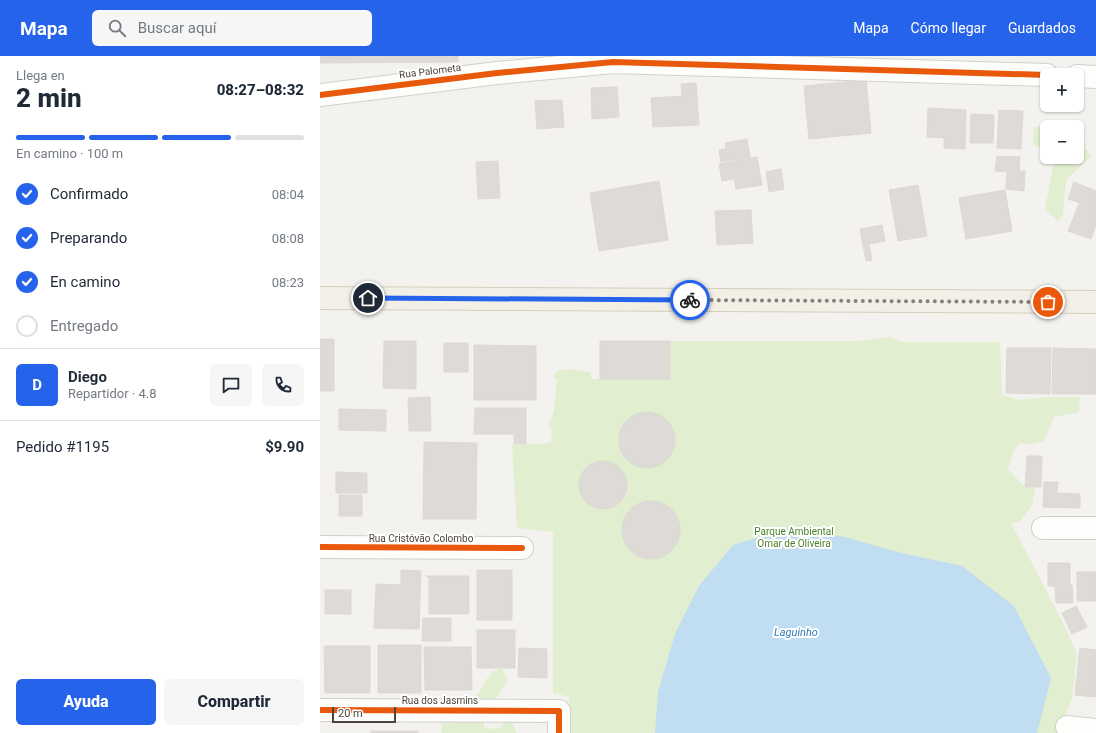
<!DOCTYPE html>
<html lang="es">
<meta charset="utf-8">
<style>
body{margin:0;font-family:Roboto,sans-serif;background:#f6f6f7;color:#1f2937;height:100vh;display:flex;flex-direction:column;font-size:15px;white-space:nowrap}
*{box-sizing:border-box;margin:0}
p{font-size:13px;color:#747a83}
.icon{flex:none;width:22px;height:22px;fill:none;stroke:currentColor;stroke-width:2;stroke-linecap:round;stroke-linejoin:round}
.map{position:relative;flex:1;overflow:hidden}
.sheet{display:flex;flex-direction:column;background:#fff;width:320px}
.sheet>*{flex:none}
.fabs{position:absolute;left:720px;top:12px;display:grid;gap:8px}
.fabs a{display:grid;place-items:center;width:44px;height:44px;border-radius:6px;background:#fff;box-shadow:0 1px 3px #0004;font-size:20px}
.scale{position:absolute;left:12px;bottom:10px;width:64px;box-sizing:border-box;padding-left:4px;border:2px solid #4b4439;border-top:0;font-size:11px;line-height:14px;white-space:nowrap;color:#4b4439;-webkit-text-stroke:3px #fff;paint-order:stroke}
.pin{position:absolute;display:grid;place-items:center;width:34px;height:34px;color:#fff;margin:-17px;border:2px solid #fff;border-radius:50%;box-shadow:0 1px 4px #0007}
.courier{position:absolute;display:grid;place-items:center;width:40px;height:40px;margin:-20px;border:3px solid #2563eb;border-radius:50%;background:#fff;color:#222;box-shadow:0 1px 5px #0007}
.headline em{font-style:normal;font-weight:800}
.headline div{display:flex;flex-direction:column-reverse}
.headline{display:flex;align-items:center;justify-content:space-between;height:68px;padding:0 16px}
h1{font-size:26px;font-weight:800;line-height:30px}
.bar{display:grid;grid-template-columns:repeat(4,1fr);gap:6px 4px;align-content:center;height:48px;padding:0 16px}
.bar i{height:5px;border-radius:3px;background:#e0e1e3}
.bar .selected{background:#2563eb}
.bar p{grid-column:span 4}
.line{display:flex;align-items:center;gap:10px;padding:0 16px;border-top:1px solid #e0e1e3}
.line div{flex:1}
.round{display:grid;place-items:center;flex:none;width:42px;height:42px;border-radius:6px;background:#f6f6f7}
ol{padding:0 16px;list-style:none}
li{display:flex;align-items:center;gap:12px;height:44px}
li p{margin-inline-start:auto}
li .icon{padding:4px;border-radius:50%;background:#2563eb;color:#fff;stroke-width:4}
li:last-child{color:#747a83}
li i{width:22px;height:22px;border:2px solid #e0e1e3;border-radius:50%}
.primary-button{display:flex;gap:8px;margin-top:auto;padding:8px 16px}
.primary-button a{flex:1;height:46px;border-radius:6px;background:#2563eb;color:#fff;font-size:16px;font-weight:800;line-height:46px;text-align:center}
.primary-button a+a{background:#f6f6f7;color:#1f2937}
header{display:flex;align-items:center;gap:24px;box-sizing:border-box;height:56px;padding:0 20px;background:#2563eb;color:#fff}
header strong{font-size:19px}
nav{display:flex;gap:22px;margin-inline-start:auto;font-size:14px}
.search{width:280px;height:36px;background:#f6f6f7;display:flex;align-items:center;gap:10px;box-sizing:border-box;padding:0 14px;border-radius:6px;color:#747a83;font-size:15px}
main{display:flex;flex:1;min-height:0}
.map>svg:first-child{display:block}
.green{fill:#e1eecf}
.water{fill:#c0ddf1}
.building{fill:#dedbd6;stroke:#dcd9d4}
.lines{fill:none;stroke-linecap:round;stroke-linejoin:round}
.minor-casing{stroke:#d2d0cb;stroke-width:24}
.major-casing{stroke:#d6cebb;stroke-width:24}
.minor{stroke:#fdfdfc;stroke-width:22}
.major{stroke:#f2efe6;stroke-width:22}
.cycleway-casing{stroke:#fff;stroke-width:8}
.cycleway{stroke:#e8590c;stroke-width:6}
.done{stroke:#868178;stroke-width:4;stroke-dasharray:0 7.2}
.route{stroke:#2563eb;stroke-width:5}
.labels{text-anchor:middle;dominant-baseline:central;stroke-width:4;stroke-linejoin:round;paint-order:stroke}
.street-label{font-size:10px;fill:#4b4439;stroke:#fff}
.park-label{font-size:10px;fill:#4a7f2a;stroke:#fff}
.water-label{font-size:11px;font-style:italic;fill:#2e7ab2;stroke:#fff}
</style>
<header>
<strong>Mapa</strong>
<div class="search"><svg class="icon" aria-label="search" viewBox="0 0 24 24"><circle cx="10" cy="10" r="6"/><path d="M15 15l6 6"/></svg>Buscar aquí</div>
<nav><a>Mapa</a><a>Cómo llegar</a><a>Guardados</a></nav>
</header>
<main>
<section class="sheet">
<div class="headline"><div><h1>2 min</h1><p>Llega en</p></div><em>08:27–08:32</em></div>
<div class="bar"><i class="selected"></i><i class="selected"></i><i class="selected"></i><i></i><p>En camino · 100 m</p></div>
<ol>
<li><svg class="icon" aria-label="check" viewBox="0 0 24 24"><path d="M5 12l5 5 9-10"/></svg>Confirmado<p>08:04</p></li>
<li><svg class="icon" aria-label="check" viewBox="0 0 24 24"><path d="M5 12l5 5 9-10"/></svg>Preparando<p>08:08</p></li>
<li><svg class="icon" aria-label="check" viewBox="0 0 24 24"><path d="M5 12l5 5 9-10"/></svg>En camino<p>08:23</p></li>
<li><i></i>Entregado</li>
</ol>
<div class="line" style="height:72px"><b class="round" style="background:#2563eb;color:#fff">D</b><div><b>Diego</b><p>Repartidor · 4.8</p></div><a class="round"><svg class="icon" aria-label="chat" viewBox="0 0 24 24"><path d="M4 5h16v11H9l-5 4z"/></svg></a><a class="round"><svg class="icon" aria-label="phone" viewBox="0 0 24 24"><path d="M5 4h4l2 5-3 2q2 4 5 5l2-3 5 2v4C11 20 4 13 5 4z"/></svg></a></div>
<div class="line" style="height:52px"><div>Pedido #1195</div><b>$9.90</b></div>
<div class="primary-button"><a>Ayuda</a><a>Compartir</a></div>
</section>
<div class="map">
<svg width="776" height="677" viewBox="0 0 776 677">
<rect width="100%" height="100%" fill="#f4f2ee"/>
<!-- green -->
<g class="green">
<polygon points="714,71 729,71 727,71 727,96 713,88"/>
<polygon points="757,92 766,93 771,100 746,124 743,158 738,165 725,153 735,101 757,101"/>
<polygon points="568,281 583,286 680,286 682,339 699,344 728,341 760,341 759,356 734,361 724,385 711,388 700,387 693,396 688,413 705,431 715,432 712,450 700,465 691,467 742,565 757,598 752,643 738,677 248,677 246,659 250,641 233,637 233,476 197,472 192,389 231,387 232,373 228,370 234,355 237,323 233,322 238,314 250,313 270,316 272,323 306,323 342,316 350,322 350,285 537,285"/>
<path d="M181 612 187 621V626L163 661 164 672 179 673 184 667 191 664 197 677H121L122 667H136L138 645C142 644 147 645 151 643 164 638 162 618 181 612Z"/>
</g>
<!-- water -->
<polygon class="water" points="468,472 525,481 577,496 642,510 694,550 731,622 717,677 335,677 338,636 355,578 379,530 413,489"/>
<!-- building -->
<g class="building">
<polygon points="0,0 138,0 138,6 0,7"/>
<polygon points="546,24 551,77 489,83 484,30"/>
<polygon points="376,27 379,69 333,71 331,42 362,40 361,28"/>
<polygon points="297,31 299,61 272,63 271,32"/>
<polygon points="242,44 244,71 217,73 215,45"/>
<polygon points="608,52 646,54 645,93 624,92 624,82 607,81"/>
<polygon points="679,54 703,55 701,93 677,92"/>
<polygon points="651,58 674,59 673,87 650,87"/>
<polygon points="427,83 430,101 401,106 399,94 406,93 405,87"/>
<polygon points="677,100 700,101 699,115 705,115 704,135 686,133 687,116 675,115"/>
<polygon points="437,101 442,129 416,133 414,123 402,125 399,108"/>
<polygon points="178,105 180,142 158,143 156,106"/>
<polygon points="461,113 464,133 449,136 446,116"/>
<polygon points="339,125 348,184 279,195 270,137"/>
<polygon points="754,126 776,135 776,153 748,143"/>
<polygon points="598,129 607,180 578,185 569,134"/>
<polygon points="685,134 692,175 646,183 639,142"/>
<polygon points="759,148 776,154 776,169 771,183 748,175"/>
<polygon points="431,154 433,187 397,189 395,155"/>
<polygon points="562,169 565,185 549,188 552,204 546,205 540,173"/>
<rect x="0" y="283" width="14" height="52"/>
<polygon points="64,285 96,285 96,333 63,332"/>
<rect x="280" y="285" width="70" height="38"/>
<rect x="124" y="287" width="24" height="29"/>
<polygon points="154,289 216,290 216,344 154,344"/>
<polygon points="687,292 731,292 730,338 686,337"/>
<polygon points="733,292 776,293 776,338 732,338"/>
<polygon points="110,341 111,375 89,375 88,342"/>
<polygon points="155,352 206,352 206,388 194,388 194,378 154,378"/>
<polygon points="19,353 66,354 66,375 19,374"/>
<circle cx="327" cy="384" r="28"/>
<polygon points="104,386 157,387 156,463 103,463"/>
<polygon points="707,400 722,400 721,431 705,431"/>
<circle cx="283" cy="429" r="24"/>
<polygon points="16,416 47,417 47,437 16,437"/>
<polygon points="724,426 738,426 737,437 760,438 760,452 723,451"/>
<rect x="19" y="439" width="23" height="21"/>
<circle cx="331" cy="474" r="29"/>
<polygon points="728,507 750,507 750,529 752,529 753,547 736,547 735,530 728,530"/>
<polygon points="81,514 101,515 99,573 54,572 56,528 81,529"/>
<rect x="157" y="514" width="35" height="50"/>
<rect x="757" y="516" width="19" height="29"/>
<polygon points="106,520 149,520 149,558 109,558 109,521"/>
<rect x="5" y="534" width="26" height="24"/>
<polygon points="756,550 767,571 752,578 742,557"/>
<polygon points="103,562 131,562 131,585 102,585"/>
<rect x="157" y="574" width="38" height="38"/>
<rect x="58" y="589" width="43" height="48"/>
<polygon points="4,590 50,590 50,637 5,637"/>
<polygon points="104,591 151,591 152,634 105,634"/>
<polygon points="199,592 227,593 227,622 198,621"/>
<polygon points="760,592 776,594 776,641 755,639"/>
<rect x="51" y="675" width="47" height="2"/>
</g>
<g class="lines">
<!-- minor casing -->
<g class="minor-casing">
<g id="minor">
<polyline points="757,20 776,21"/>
<polyline points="0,39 177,17 293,6 727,19"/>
<polyline points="723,472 776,472"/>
<polyline points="0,491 202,492"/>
<polyline points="0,654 239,655 239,677"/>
<polyline points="747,671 776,674"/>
</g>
</g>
<!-- major casing -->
<g class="major-casing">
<polyline id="major" points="0,242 776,246"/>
</g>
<!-- minor -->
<use href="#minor" class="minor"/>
<!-- major -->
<use href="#major" class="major"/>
<!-- cycleway casing -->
<g class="cycleway-casing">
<g id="cycleway">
<polyline points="0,39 177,17 293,6 727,19"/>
<polyline points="0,491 202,492"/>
<polyline points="0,654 239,655 239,677"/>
</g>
</g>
<!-- cycleway -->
<use href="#cycleway" class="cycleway"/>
</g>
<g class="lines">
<!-- done -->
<polyline class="done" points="370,244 728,246"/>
<!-- route -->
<polyline class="route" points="48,242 370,244"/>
</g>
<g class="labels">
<!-- street labels -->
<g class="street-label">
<text transform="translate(110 15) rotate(-7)">Rua Palometa</text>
<text x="101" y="482">Rua Cristóvão Colombo</text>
<text x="120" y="644">Rua dos Jasmins</text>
</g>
<!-- park labels -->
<g class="park-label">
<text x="474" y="475">Parque Ambiental<tspan x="474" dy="12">Omar de Oliveira</tspan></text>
</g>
<!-- water labels -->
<g class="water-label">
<text x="476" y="576">Laguinho</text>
</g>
</g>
</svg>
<div class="fabs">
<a>+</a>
<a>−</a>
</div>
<div class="scale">20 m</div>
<div class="pin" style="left:728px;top:246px;background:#ea580c"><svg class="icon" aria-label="bag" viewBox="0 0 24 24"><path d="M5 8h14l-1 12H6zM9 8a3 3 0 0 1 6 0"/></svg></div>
<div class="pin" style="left:48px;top:242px;background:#1f2937"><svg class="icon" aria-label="home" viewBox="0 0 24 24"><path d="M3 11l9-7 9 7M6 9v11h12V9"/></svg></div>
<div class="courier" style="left:370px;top:244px"><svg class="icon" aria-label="bike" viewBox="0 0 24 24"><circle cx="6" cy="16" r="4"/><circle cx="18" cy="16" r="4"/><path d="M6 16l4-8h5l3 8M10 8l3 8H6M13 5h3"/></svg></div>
</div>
</main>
